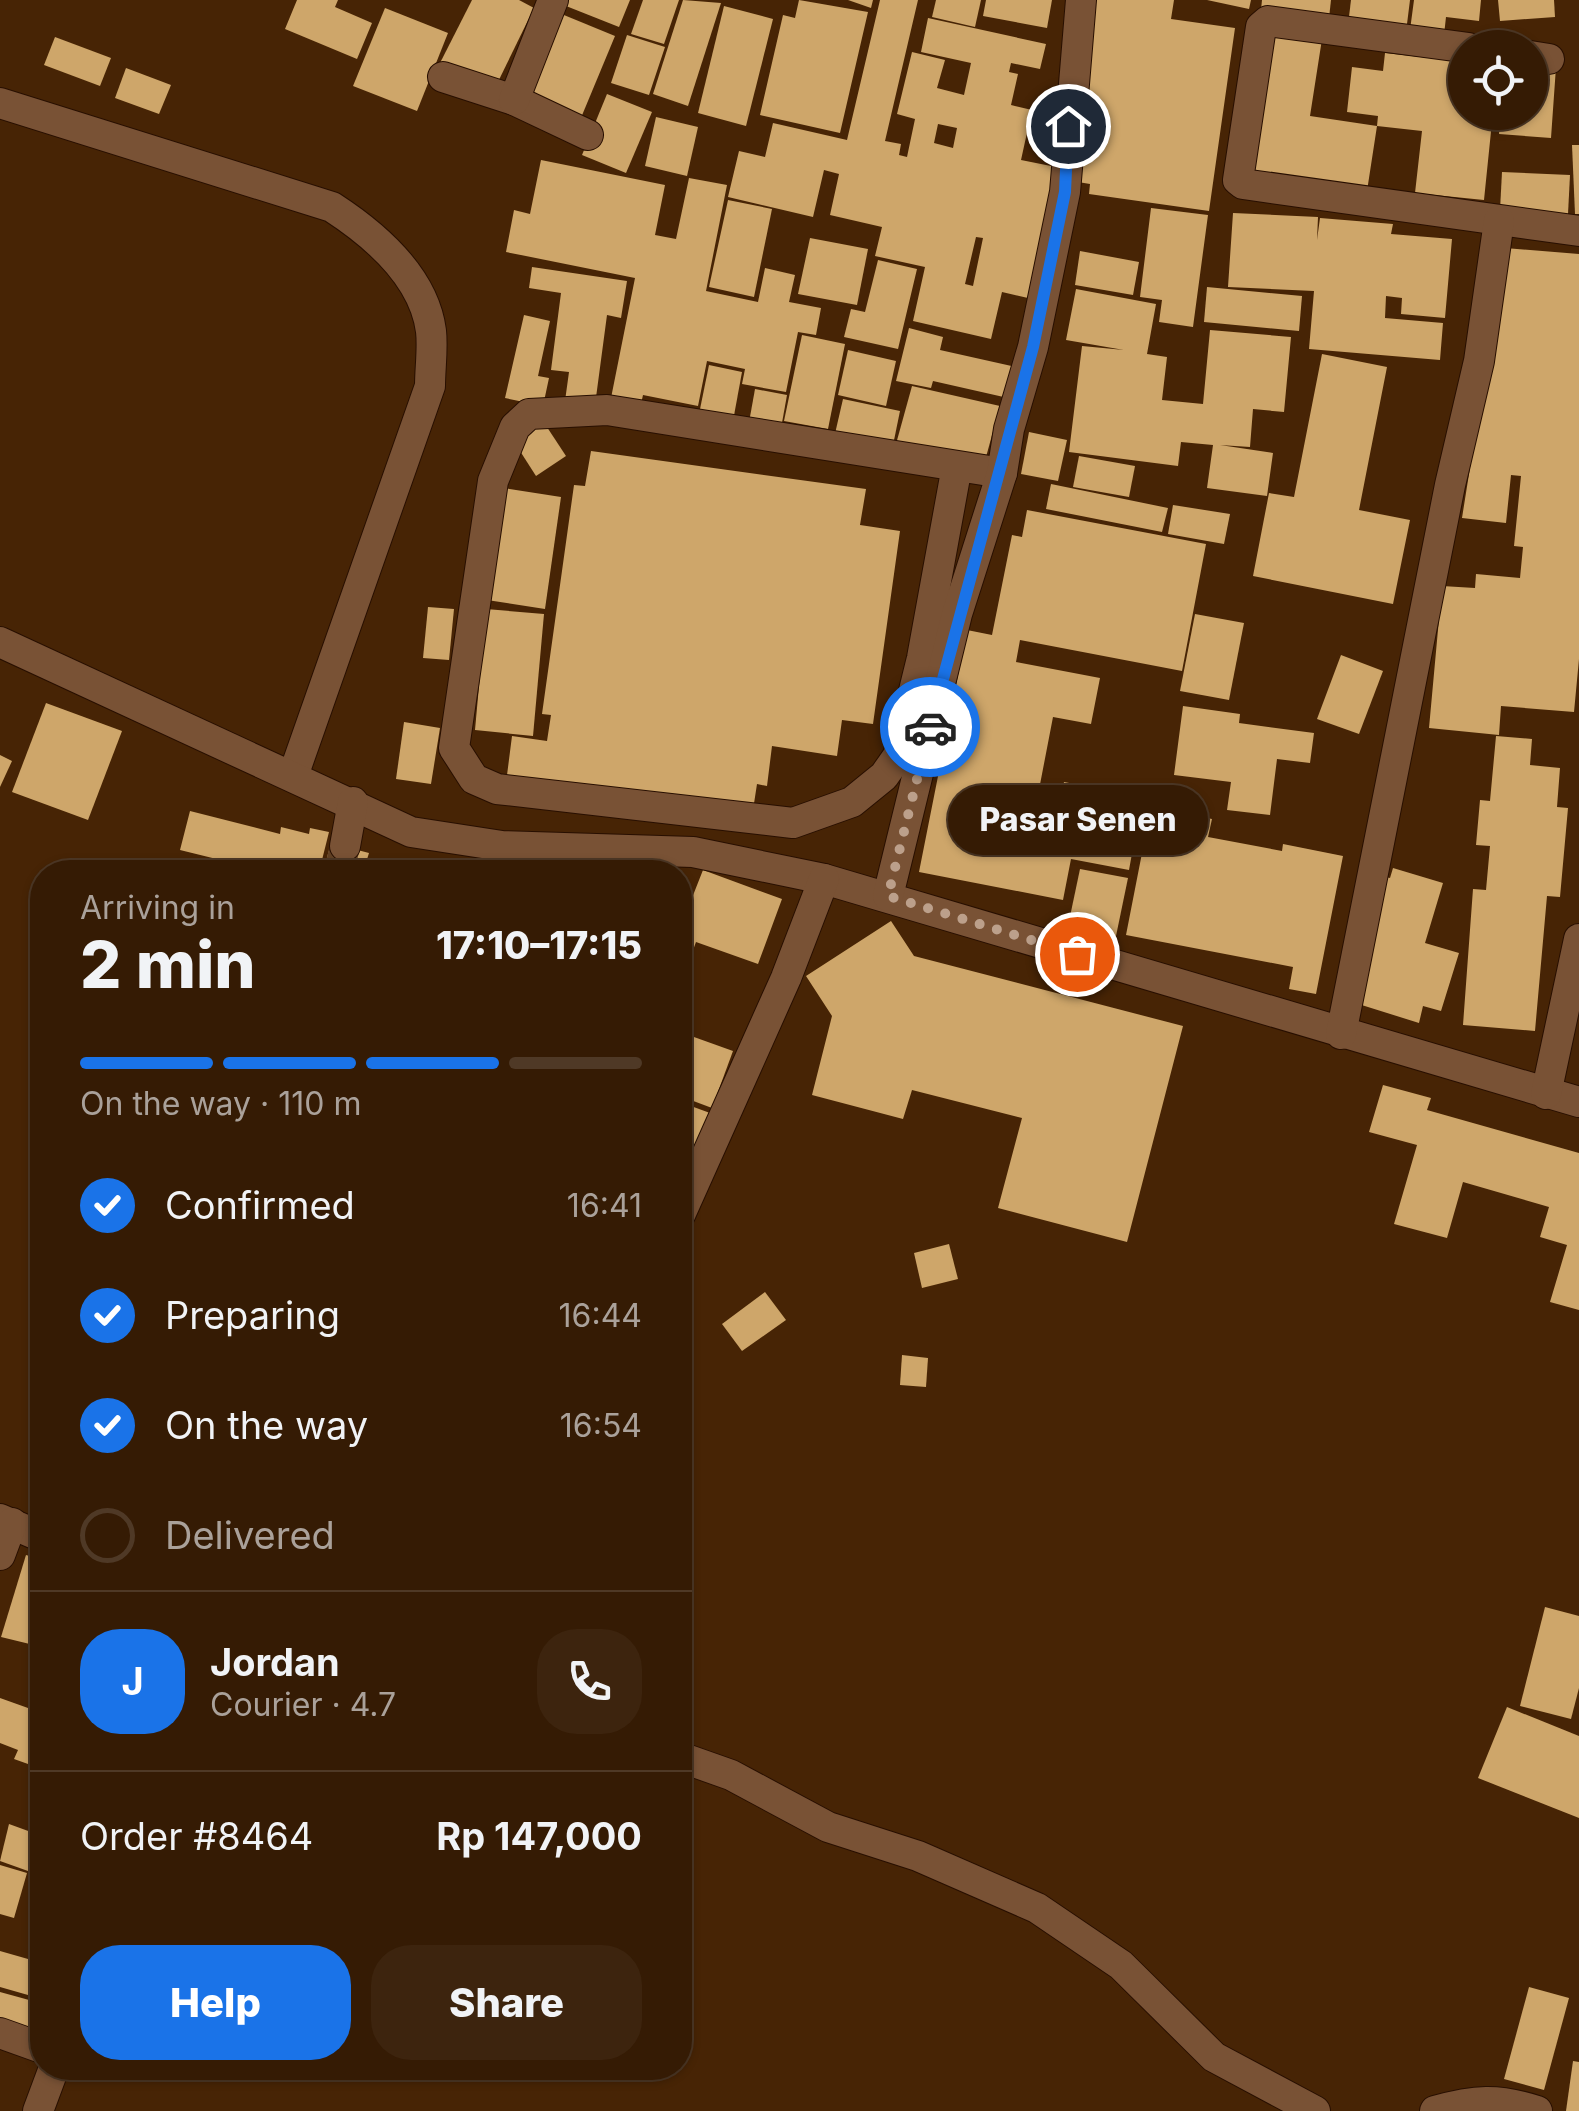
<!DOCTYPE html>
<meta charset="utf-8">
<style>
body{margin:0;font-family:Inter,sans-serif;background:#3d240e;color:#f1f3f6;height:100vh;display:flex;flex-direction:column;font-size:38px;white-space:nowrap}
*{box-sizing:border-box;margin:0}
p{font-size:32px;color:#aaa19a}
.icon{flex:none;width:55px;height:55px;fill:none;stroke:currentColor;stroke-width:2;stroke-linecap:round;stroke-linejoin:round}
.map{position:relative;flex:1;overflow:hidden}
.details{position:absolute;left:30px;top:860px;width:662px;height:1220px;display:flex;flex-direction:column;background:#351b04;border-radius:40px;box-shadow:0 2px 8px #0004,0 0 0 2px #4f3926}
.details>*{flex:none}
.buttons{position:absolute;left:1448px;top:30px;display:grid;gap:20px}
.buttons a{display:grid;place-items:center;width:100px;height:100px;border-radius:50%;background:#351b04;box-shadow:0 2px 8px #0004,0 0 0 2px #4f3926;font-size:50px}
.pin{position:absolute;display:grid;place-items:center;width:85px;height:85px;color:#fff;margin:-42px;border:5px solid #fff;border-radius:50%;box-shadow:0 2px 10px #0007}
.courier{position:absolute;display:grid;place-items:center;width:100px;height:100px;margin:-50px;border:8px solid #1a73e8;border-radius:50%;background:#fff;color:#222;box-shadow:0 2px 12px #0007}
.bubble{position:absolute;height:70px;border-radius:35px;background:#351b04;box-shadow:0 2px 8px #0004,0 0 0 2px #4f3926;font-size:32px;font-weight:800;line-height:70px;text-align:center}
.overview em{font-style:normal;font-weight:800}
.overview div{display:flex;flex-direction:column-reverse}
.overview{display:flex;align-items:center;justify-content:space-between;height:170px;padding:0 50px}
h1{font-size:65px;font-weight:800;line-height:75px}
.bar{display:grid;grid-template-columns:repeat(4,1fr);gap:15px 10px;align-content:center;height:120px;padding:0 50px}
.bar i{height:12px;border-radius:8px;background:#4f3926}
.bar .selected{background:#1a73e8}
.bar p{grid-column:span 4}
.line{display:flex;align-items:center;gap:25px;padding:0 50px;border-top:2px solid #4f3926}
.line div{flex:1}
.round{display:grid;place-items:center;flex:none;width:105px;height:105px;border-radius:40px;background:#3d240e}
ol{padding:0 50px;list-style:none}
li{display:flex;align-items:center;gap:30px;height:110px}
li p{margin-inline-start:auto}
li .icon{padding:10px;border-radius:50%;background:#1a73e8;color:#fff;stroke-width:4}
li:last-child{color:#aaa19a}
li i{width:55px;height:55px;border:5px solid #4f3926;border-radius:50%}
.button{display:flex;gap:20px;margin-top:auto;padding:20px 50px}
.button a{flex:1;height:115px;border-radius:40px;background:#1a73e8;color:#fff;font-size:40px;font-weight:800;line-height:115px;text-align:center}
.button a+a{background:#3d240e;color:#f1f3f6}
.map>svg:first-child{display:block}
.building{fill:#cea66a;fill-rule:evenodd}
.lines{fill:none;stroke-linecap:round;stroke-linejoin:round}
.minor-tunnel{stroke:#624124;stroke-width:30;stroke-dasharray:30 15;stroke-linecap:butt}
.minor-casing{stroke:#280f00;stroke-width:32}
.minor{stroke:#795235;stroke-width:30}
.done{stroke:#bca08b;stroke-width:10;stroke-dasharray:0 18}
.route{stroke:#1a73e8;stroke-width:12}
</style>
<div class="map">
<svg width="1579" height="2111" viewBox="0 0 1579 2111">
<rect width="100%" height="100%" fill="#472405"/>
<!-- building -->
<g class="building">
<polygon points="297,0 338,0 335,7 372,23 357,59 285,29"/>
<polygon points="472,0 519,0 534,8 494,90 440,63"/>
<polygon points="569,0 630,0 619,27 566,6"/>
<polygon points="643,0 679,0 664,44 631,34"/>
<polygon points="683,0 721,3 688,106 653,94"/>
<polygon points="799,0 868,12 840,133 760,115 783,15 795,18"/>
<polygon points="848,0 873,0 871,8"/>
<path d="M880 0H918L885 141 901 144 899 155 907 157 915 119 897 114 912 52 945 60 937 88 964 95 971 63 921 52 928 18 1046 44 1040 69 1011 63 1009 72 1018 74 1011 105 1032 110 1021 160 1056 167 1028 298 1002 292 991 339 913 321 925 267 875 256 882 227 830 215 839 174 824 170 813 217 728 197 739 151 765 157 773 123 847 140ZM938 124 957 128 953 148 934 143ZM976 237 983 238 973 286 965 284Z"/>
<polygon points="936,0 981,0 975,27 932,17"/>
<polygon points="986,0 1052,0 1047,28 983,16"/>
<polygon points="1095,0 1174,0 1171,19 1235,28 1209,211 1089,194 1090,184 1072,181"/>
<polygon points="1207,0 1251,0 1249,9"/>
<polygon points="1262,0 1331,0 1329,18 1261,10"/>
<polygon points="1351,0 1410,0 1406,32 1348,25"/>
<polygon points="1414,0 1481,0 1479,21 1446,17 1444,35 1410,30"/>
<polygon points="1498,0 1554,0 1555,17 1500,21"/>
<polygon points="724,6 773,19 746,126 698,113"/>
<polygon points="385,8 448,33 417,111 353,86"/>
<polygon points="559,13 615,36 578,125 522,102"/>
<polygon points="1272,31 1322,39 1310,116 1377,126 1378,116 1347,112 1352,67 1383,71 1385,53 1465,62 1465,112 1493,112 1484,200 1415,193 1422,131 1377,126 1367,191 1250,173"/>
<polygon points="627,35 665,47 649,95 611,83"/>
<polygon points="55,37 111,58 100,86 44,65"/>
<polygon points="1530,65 1556,67 1551,138 1499,134 1500,112 1530,112"/>
<polygon points="126,68 171,85 159,114 115,98"/>
<polygon points="607,94 652,112 626,173 582,155"/>
<polygon points="656,117 698,127 687,176 645,166"/>
<polygon points="1572,145 1579,145 1579,214 1575,214"/>
<polygon points="541,160 665,185 655,235 676,239 689,178 727,185 706,291 758,302 765,268 795,275 789,302 821,308 816,335 798,332 786,392 742,384 745,369 707,361 698,406 643,395 641,404 611,398 635,278 506,252 514,210 530,214"/>
<polygon points="1502,172 1570,175 1568,214 1500,210"/>
<polygon points="728,200 772,209 754,297 709,287"/>
<polygon points="1151,208 1208,215 1193,327 1159,322 1162,300 1140,297"/>
<polygon points="1233,213 1318,217 1317,240 1320,218 1393,224 1391,234 1452,239 1445,318 1401,314 1402,298 1386,296 1385,318 1443,323 1440,360 1309,349 1314,291 1228,287"/>
<polygon points="810,238 868,249 857,305 798,294"/>
<polygon points="1505,248 1579,254 1579,659 1574,712 1501,706 1499,735 1429,728 1442,586 1475,588 1476,574 1520,578 1523,547 1514,546 1521,476 1511,475 1506,523 1462,518"/>
<polygon points="1080,251 1139,262 1133,295 1075,285"/>
<polygon points="878,260 917,269 898,349 844,337 851,309 865,312"/>
<polygon points="532,267 627,281 621,318 607,315 595,405 565,401 569,372 551,370 561,293 529,288"/>
<polygon points="1207,287 1302,296 1299,331 1204,322"/>
<polygon points="1076,289 1156,304 1147,354 1167,357 1162,400 1203,404 1210,330 1291,337 1284,412 1253,409 1250,447 1220,445 1273,453 1267,496 1207,488 1213,445 1181,442 1178,466 1069,452 1082,346 1124,350 1066,340"/>
<polygon points="524,315 550,321 538,376 549,378 543,406 505,398"/>
<polygon points="909,328 943,337 940,350 1016,367 1008,398 933,381 931,388 896,381"/>
<polygon points="802,335 845,344 828,429 784,421"/>
<polygon points="848,350 896,361 886,406 838,395"/>
<polygon points="1322,354 1387,367 1359,510 1410,520 1393,604 1253,576 1269,493 1294,497"/>
<polygon points="709,365 742,372 733,421 699,414"/>
<polygon points="912,386 1000,406 983,468 896,444"/>
<polygon points="755,389 787,395 780,434 748,428"/>
<polygon points="843,399 900,411 892,450 834,438"/>
<polygon points="541,418 566,456 536,476 511,437"/>
<polygon points="1029,432 1067,440 1058,481 1021,474"/>
<polygon points="591,451 866,489 860,525 900,531 873,724 842,720 837,756 772,746 767,786 757,784 753,810 506,783 512,736 547,741 551,715 542,714 574,485 585,486"/>
<polygon points="1079,456 1135,466 1129,497 1073,487"/>
<polygon points="1051,484 1168,508 1162,532 1046,509"/>
<polygon points="504,488 561,497 545,609 487,600"/>
<polygon points="1173,505 1230,514 1224,544 1168,534"/>
<polygon points="1027,510 1206,544 1182,671 1020,640 1016,662 1100,678 1091,724 1053,717 1037,800 1047,801 1045,814 1057,816 1064,782 1085,786 1084,797 1125,805 1117,845 1133,848 1129,870 1071,859 1063,900 919,872 967,630 992,635 1012,535 1022,537"/>
<polygon points="428,607 454,609 449,660 423,658"/>
<polygon points="486,609 544,614 533,736 475,730"/>
<polygon points="1195,614 1244,623 1229,700 1180,691"/>
<polygon points="1341,655 1383,671 1359,734 1317,719"/>
<polygon points="46,703 122,731 88,820 12,792"/>
<polygon points="1183,706 1240,714 1239,723 1314,733 1310,763 1277,759 1270,815 1227,810 1231,782 1174,775"/>
<polygon points="404,722 440,728 431,784 396,779"/>
<polygon points="1496,736 1532,739 1530,765 1560,768 1557,807 1568,808 1560,897 1547,896 1535,1031 1463,1025 1473,889 1486,890 1490,846 1476,845 1480,800 1490,801"/>
<polygon points="0,755 12,761 0,787"/>
<polygon points="1151,807 1212,819 1208,837 1282,851 1283,844 1343,856 1316,994 1289,989 1293,967 1126,935"/>
<polygon points="190,811 280,834 281,827 309,834 310,828 329,832 319,872 269,872 180,850"/>
<polygon points="331,843 369,853 363,872 323,872"/>
<polygon points="228,865 253,871 253,872 226,872"/>
<polygon points="1393,868 1443,883 1425,943 1459,953 1441,1011 1423,1006 1419,1023 1352,1002 1381,876 1390,878"/>
<polygon points="1080,869 1128,878 1116,936 1068,926"/>
<polygon points="703,870 782,899 758,964 696,942 680,986 680,899 690,903"/>
<polygon points="891,921 914,956 1183,1026 1127,1242 998,1208 1022,1118 912,1090 903,1119 812,1095 832,1016 806,976"/>
<polygon points="680,1032 733,1051 712,1108 680,1096"/>
<polygon points="1383,1085 1431,1098 1427,1110 1579,1153 1579,1310 1550,1302 1567,1245 1540,1237 1549,1207 1463,1182 1447,1238 1394,1224 1417,1145 1369,1132"/>
<polygon points="680,1102 710,1113 687,1175 680,1172"/>
<polygon points="949,1244 958,1279 922,1288 914,1253"/>
<polygon points="765,1292 786,1320 742,1351 722,1324"/>
<polygon points="902,1355 928,1358 926,1387 900,1385"/>
<polygon points="26,1555 42,1560 42,1647 1,1637"/>
<polygon points="1545,1607 1579,1616 1579,1688 1571,1719 1520,1706"/>
<polygon points="0,1698 42,1713 42,1769 14,1759 18,1750 0,1743"/>
<polygon points="1507,1707 1579,1736 1579,1818 1478,1778"/>
<polygon points="9,1824 42,1836 42,1876 0,1861"/>
<polygon points="0,1865 27,1873 14,1918 0,1914"/>
<polygon points="0,1951 42,1963 42,1999 0,1987"/>
<polygon points="1529,1987 1569,1998 1544,2090 1504,2079"/>
<polygon points="0,1992 40,2003 30,2034 0,2026"/>
<polygon points="1573,2061 1579,2062 1579,2111 1566,2111"/>
</g>
<g class="lines">
<!-- minor-tunnel -->
<polyline class="minor-tunnel" points="339,872 345,846"/>
<!-- minor casing -->
<g class="minor-casing">
<g id="minor">
<polyline points="1469,48 1268,21 1261,27 1238,180 1243,184 1579,231"/>
<polyline points="1530,56 1549,59"/>
<polyline points="443,77 514,100 588,135"/>
<polyline points="514,100 553,0"/>
<path d="M0 103 332 207C375 235 424 277 431 331 433 349 430 368 430 386L293 776"/>
<polyline points="957,466 922,658 898,756 884,776 852,802 793,823 497,789 474,779 454,748 493,481 515,427 529,414 607,410 1002,473"/>
<polyline points="0,642 411,832 502,846 693,852 824,879 1579,1102"/>
<polyline points="345,846 353,802"/>
<polyline points="888,896 957,614 1002,473 1009,429 1033,347 1065,192 1081,0"/>
<polyline points="1341,1034 1450,485 1479,361 1499,221"/>
<polyline points="1546,1094 1579,939"/>
<polyline points="680,1215 786,978 824,879"/>
<polyline points="0,1519 42,1537"/>
<polyline points="0,1555 12,1523"/>
<polyline points="680,1757 731,1775 828,1827 918,1856 1037,1908 1121,1965 1214,2057 1315,2111"/>
<polyline points="0,2033 42,2048"/>
<polyline points="38,2111 54,2068"/>
<path d="M1435 2111C1474 2100 1498 2098 1537 2111"/>
</g>
</g>
<!-- minor -->
<use href="#minor" class="minor"/>
</g>
<g class="lines">
<!-- done -->
<polyline class="done" points="930,727 888,896 1077,954"/>
<!-- route -->
<polyline class="route" points="930,727 1033,347 1065,192 1068,126"/>
</g>
</svg>
<div class="buttons">
<a><svg class="icon" aria-label="locate" viewBox="0 0 24 24"><circle cx="12" cy="12" r="6"/><path d="M12 2v4M12 18v4M2 12h4M18 12h4"/></svg></a>
</div>
<div class="pin" style="left:1077px;top:954px;background:#ea580c"><svg class="icon" aria-label="bag" viewBox="0 0 24 24"><path d="M5 8h14l-1 12H6zM9 8a3 3 0 0 1 6 0"/></svg></div>
<div class="pin" style="left:1068px;top:126px;background:#1f2937"><svg class="icon" aria-label="home" viewBox="0 0 24 24"><path d="M3 11l9-7 9 7M6 9v11h12V9"/></svg></div>
<div class="courier" style="left:930px;top:727px"><svg class="icon" aria-label="car" viewBox="0 0 24 24"><path d="M5 17H2v-5l4-1 3-4h7l3 4 3 1v5h-3M9 17h6M6 11h13"/><circle cx="7" cy="17" r="2"/><circle cx="17" cy="17" r="2"/></svg></div>
<div class="bubble" style="left:948px;top:785px;width:260px">Pasar Senen</div>
<section class="details">
<div class="overview"><div><h1>2 min</h1><p>Arriving in</p></div><em>17:10–17:15</em></div>
<div class="bar"><i class="selected"></i><i class="selected"></i><i class="selected"></i><i></i><p>On the way · 110 m</p></div>
<ol>
<li><svg class="icon" aria-label="check" viewBox="0 0 24 24"><path d="M5 12l5 5 9-10"/></svg>Confirmed<p>16:41</p></li>
<li><svg class="icon" aria-label="check" viewBox="0 0 24 24"><path d="M5 12l5 5 9-10"/></svg>Preparing<p>16:44</p></li>
<li><svg class="icon" aria-label="check" viewBox="0 0 24 24"><path d="M5 12l5 5 9-10"/></svg>On the way<p>16:54</p></li>
<li><i></i>Delivered</li>
</ol>
<div class="line" style="height:180px"><b class="round" style="background:#1a73e8;color:#fff">J</b><div><b>Jordan</b><p>Courier · 4.7</p></div><a class="round"><svg class="icon" aria-label="phone" viewBox="0 0 24 24"><path d="M5 4h4l2 5-3 2q2 4 5 5l2-3 5 2v4C11 20 4 13 5 4z"/></svg></a></div>
<div class="line" style="height:130px"><div>Order #8464</div><b>Rp 147,000</b></div>
<div class="button"><a>Help</a><a>Share</a></div>
</section>
</div>
